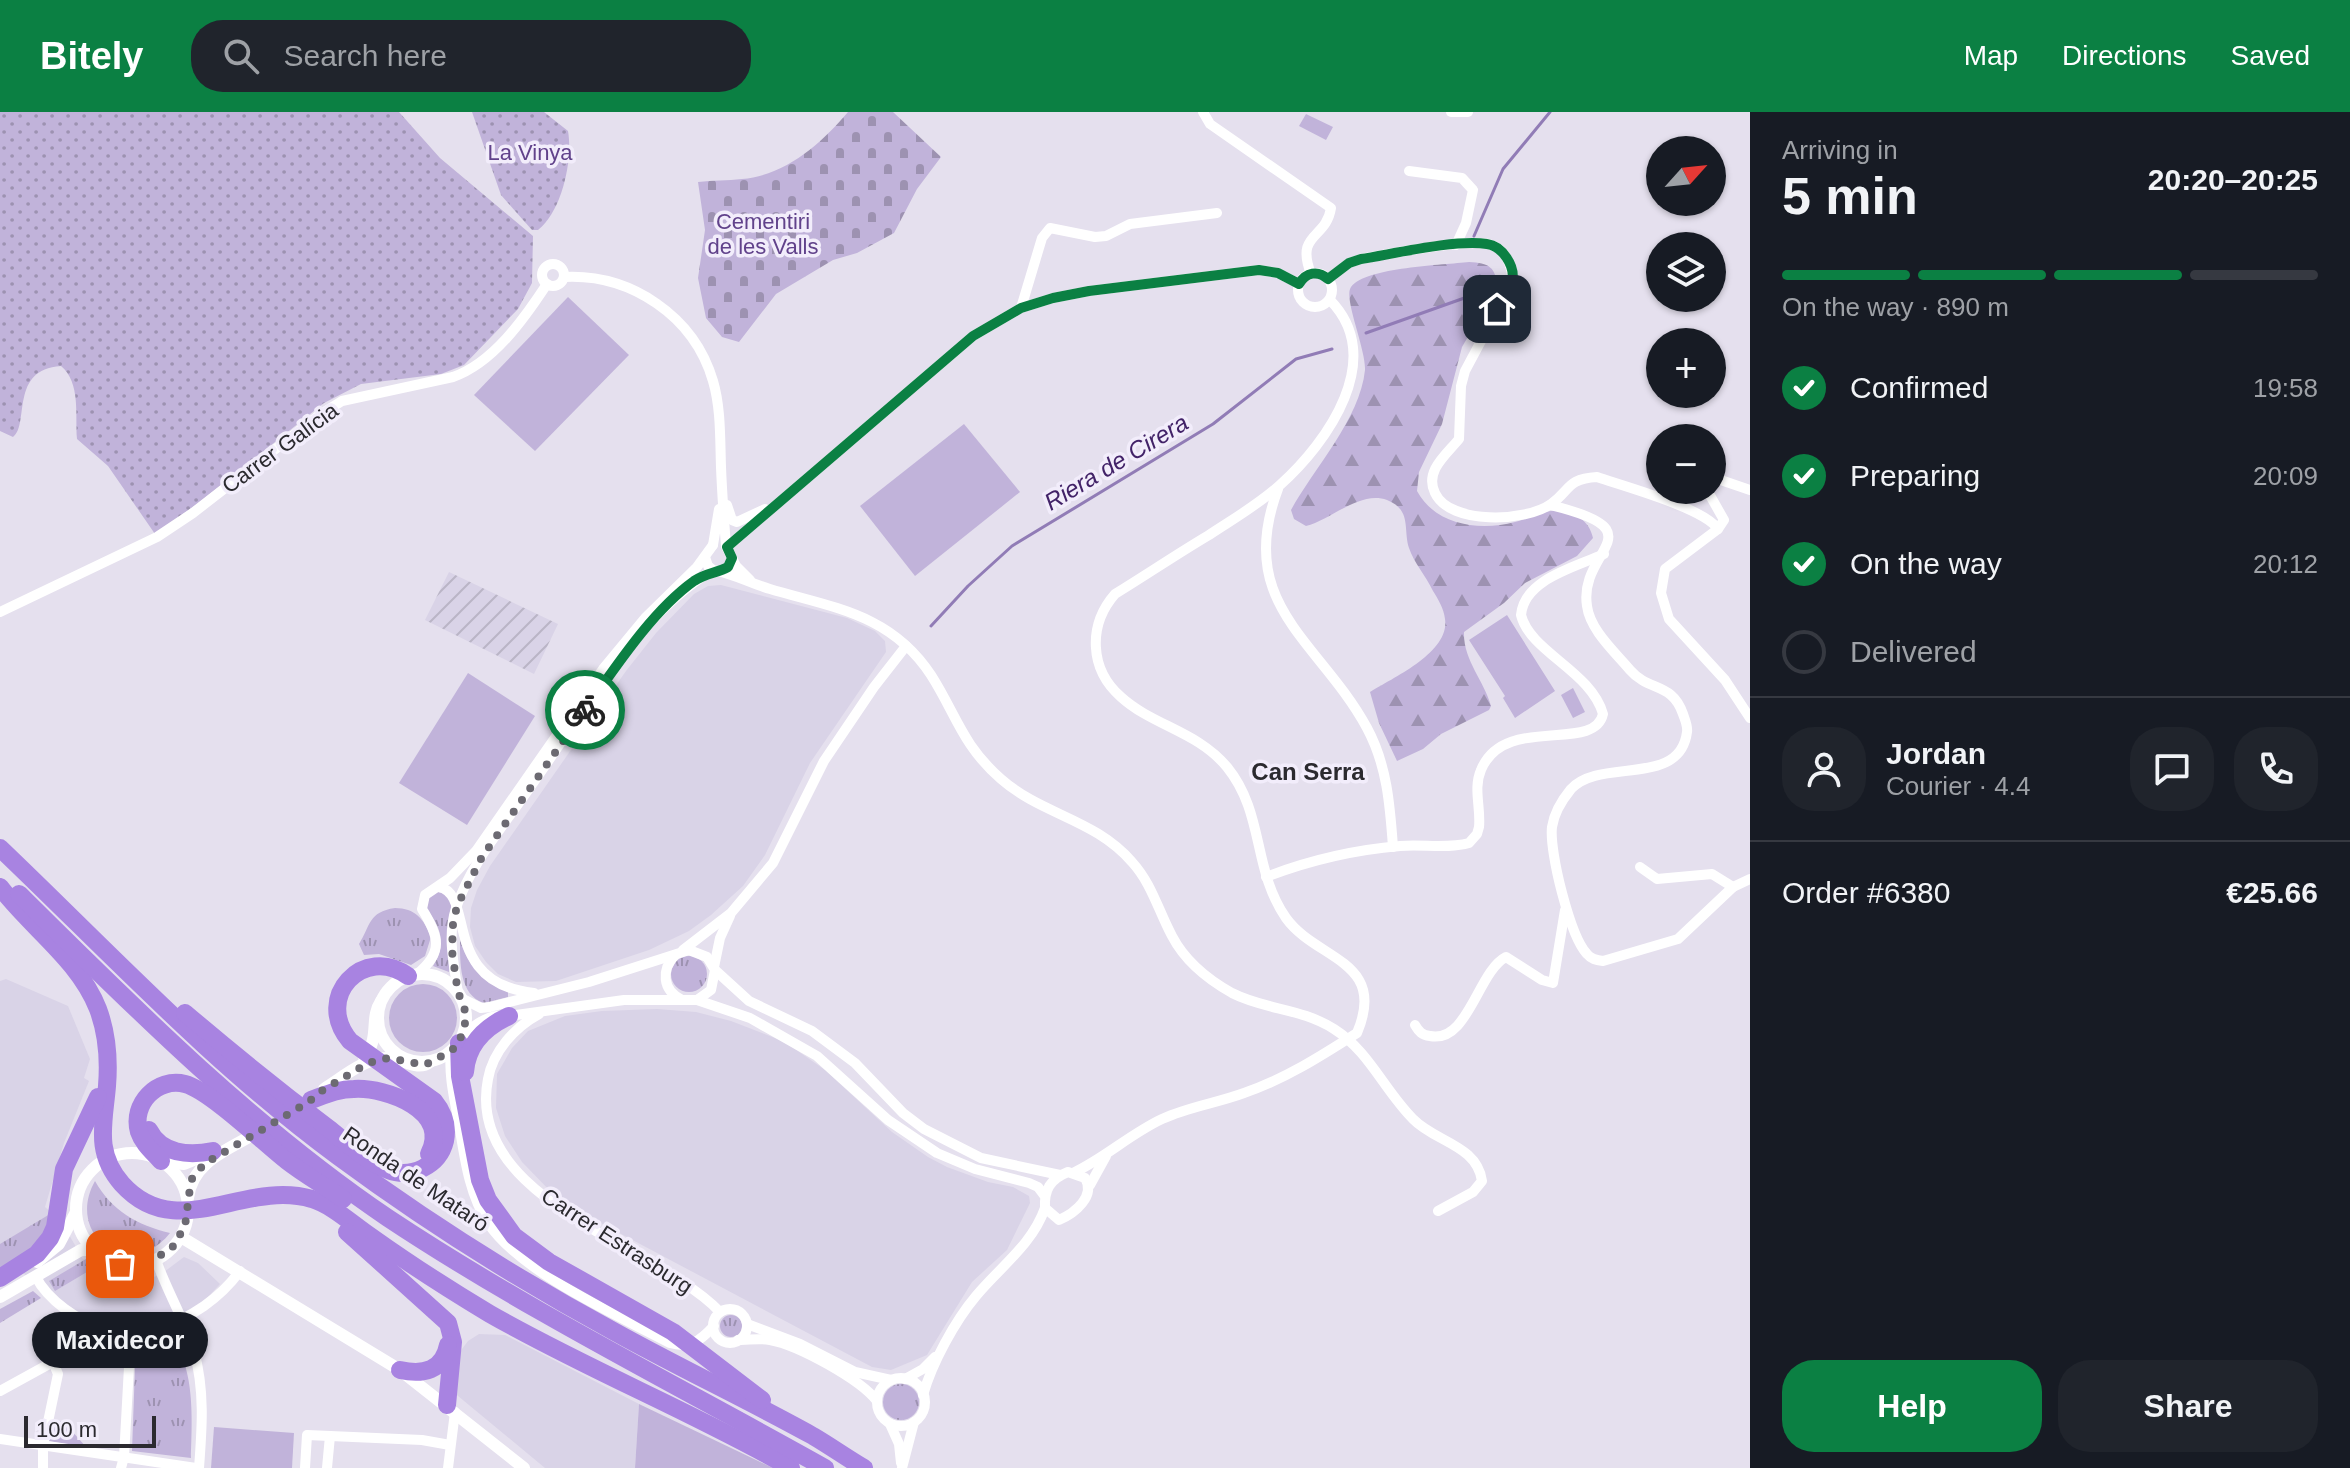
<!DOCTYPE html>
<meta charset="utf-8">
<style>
body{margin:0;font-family:Helvetica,sans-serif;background:#20242c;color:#f1f3f6;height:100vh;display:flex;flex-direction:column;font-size:30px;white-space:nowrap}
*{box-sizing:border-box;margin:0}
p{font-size:26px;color:#9ea1a6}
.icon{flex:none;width:44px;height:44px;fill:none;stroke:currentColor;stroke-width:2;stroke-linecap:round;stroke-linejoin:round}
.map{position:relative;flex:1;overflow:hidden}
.side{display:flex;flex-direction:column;background:#171b24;width:600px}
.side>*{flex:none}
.needle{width:52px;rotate:63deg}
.tools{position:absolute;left:1646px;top:24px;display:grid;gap:16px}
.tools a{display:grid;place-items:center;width:80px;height:80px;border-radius:50%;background:#171b24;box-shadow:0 2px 6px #0004;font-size:40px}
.scale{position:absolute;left:24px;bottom:20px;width:132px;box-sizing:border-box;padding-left:8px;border:4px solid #2b2a2f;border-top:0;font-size:22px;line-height:28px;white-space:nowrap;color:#2b2a2f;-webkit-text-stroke:6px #f2edfb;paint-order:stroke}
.pin{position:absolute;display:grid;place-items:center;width:68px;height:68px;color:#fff;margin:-34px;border-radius:16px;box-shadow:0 4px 12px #0006}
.courier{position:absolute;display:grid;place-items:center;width:80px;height:80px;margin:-40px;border:6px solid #0b8043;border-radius:50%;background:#fff;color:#222;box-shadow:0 2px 10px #0007}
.bubble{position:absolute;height:56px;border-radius:28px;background:#171b24;box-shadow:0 2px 6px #0004;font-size:26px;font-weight:700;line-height:56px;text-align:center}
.headline em{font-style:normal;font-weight:700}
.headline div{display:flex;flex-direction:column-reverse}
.headline{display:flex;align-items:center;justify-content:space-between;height:136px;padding:0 32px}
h1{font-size:52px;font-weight:700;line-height:60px}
.bar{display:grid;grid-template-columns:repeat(4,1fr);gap:12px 8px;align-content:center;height:96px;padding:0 32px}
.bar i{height:10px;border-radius:6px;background:#363941}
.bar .on{background:#0b8043}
.bar p{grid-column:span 4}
.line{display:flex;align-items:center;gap:20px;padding:0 32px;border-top:2px solid #363941}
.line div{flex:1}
.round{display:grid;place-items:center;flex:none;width:84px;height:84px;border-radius:32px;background:#20242c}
ol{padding:0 32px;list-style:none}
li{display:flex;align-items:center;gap:24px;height:88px}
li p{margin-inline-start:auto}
li .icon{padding:8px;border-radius:50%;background:#0b8043;color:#fff;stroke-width:4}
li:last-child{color:#9ea1a6}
li i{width:44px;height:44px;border:4px solid #363941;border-radius:50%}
.action{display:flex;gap:16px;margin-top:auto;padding:16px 32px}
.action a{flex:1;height:92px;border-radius:32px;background:#0b8043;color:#fff;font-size:32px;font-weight:700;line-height:92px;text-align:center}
.action a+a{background:#20242c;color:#f1f3f6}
header{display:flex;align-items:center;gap:48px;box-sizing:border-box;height:112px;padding:0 40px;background:#0b8043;color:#fff}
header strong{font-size:38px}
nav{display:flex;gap:44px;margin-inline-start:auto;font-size:28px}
.search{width:560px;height:72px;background:#20242c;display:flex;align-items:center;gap:20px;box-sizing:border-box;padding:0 28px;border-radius:32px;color:#9ea1a6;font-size:30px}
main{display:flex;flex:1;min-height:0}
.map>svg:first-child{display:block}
.built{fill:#d9d3e7}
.industrial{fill:url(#industrial-furrows)}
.grass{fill:url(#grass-tufts)}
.forest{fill:url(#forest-firs)}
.cemetery{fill:url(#cemetery-stones)}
.park{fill:#c1b3da}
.garden{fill:url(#garden-dots)}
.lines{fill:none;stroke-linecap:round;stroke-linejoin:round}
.stream{stroke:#917cb6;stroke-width:3}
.minor{stroke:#fff;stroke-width:10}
.tertiary{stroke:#fff;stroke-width:12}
.motorway{stroke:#a883e1;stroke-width:18}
.done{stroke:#6c6a72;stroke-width:8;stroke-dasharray:0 14.4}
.route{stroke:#0b8043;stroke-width:10}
.labels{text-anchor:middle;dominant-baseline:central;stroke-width:7;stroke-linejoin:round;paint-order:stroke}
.park-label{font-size:22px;fill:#61428b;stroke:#f2edfb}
.street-label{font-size:22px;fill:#2b2a2f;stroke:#f2edfb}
.water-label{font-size:24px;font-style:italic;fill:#422268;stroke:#f2edfb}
.neighbourhood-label{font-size:24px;font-weight:bold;fill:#2b2a2f;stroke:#f2edfb}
</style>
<header>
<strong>Bitely</strong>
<div class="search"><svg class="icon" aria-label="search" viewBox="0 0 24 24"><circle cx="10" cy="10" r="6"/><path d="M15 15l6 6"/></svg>Search here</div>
<nav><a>Map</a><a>Directions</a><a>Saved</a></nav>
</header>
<main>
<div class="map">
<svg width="1750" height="1356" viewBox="0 0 1750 1356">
<defs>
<pattern id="industrial-furrows" width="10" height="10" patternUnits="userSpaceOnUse" patternTransform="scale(2)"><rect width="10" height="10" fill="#d9d3e7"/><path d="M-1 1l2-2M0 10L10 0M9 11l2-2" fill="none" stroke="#bab5c6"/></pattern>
<pattern id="grass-tufts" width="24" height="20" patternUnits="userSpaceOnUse" patternTransform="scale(2)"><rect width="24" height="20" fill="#c1b3da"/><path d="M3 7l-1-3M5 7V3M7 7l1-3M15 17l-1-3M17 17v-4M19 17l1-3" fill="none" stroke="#9d92b1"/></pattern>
<pattern id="forest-firs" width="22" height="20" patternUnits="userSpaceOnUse" patternTransform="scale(2)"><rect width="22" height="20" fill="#c1b3da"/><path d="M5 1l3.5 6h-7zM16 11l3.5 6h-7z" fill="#9d92b1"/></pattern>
<pattern id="cemetery-stones" width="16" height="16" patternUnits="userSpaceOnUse" patternTransform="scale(2)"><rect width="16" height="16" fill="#c1b3da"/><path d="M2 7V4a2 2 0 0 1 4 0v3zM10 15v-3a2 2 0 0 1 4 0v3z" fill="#9d92b1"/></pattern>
<pattern id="garden-dots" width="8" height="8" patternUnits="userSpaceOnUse" patternTransform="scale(2)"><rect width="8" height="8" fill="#c1b3da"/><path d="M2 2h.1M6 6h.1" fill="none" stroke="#9d92b1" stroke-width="1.8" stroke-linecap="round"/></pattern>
</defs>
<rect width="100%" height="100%" fill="#e5e0ee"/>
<!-- built -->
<g class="built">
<polygon points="721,473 847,506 875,519 885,529 886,540 810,651 765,743 743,774 711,803 689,819 649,838 556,869 516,870 498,862 486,850 475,834 470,815 471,796 477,778 490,754 626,559 656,521 694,482 708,474"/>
<polygon points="6,867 68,894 90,947 84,966 89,969 64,1031 45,1095 61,1109 83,1147 110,1163 133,1168 147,1167 160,1163 184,1145 198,1151 220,1172 205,1188 183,1203 154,1213 122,1216 106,1212 75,1198 0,1145 0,869"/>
<polygon points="657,897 696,900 731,909 785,930 825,958 892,1020 928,1045 947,1055 988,1070 1013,1075 1029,1084 1030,1091 1007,1138 972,1170 927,1243 891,1258 872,1255 591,1106 554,1083 522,1050 505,1024 496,996 497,962 512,936 528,919 565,904 602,899"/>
<polygon points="479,1222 505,1223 639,1292 635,1356 545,1356 452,1279 455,1252 462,1237 468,1229"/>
</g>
<!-- industrial -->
<polygon class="industrial" points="449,460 558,512 534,562 425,508"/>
<!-- grass -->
<g class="grass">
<path d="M437 780 446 781 452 792 449 860 433 854C447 833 441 814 426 797L429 785Z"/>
<path d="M395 796C415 796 424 807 431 825L425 844 411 853 379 842 364 843 359 832C371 813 368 800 395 796Z"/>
<path d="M460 828C467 853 484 870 508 880V885L484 891C459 883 460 850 460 828Z"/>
<circle cx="689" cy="862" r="18"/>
<path d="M95 1069C112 1099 137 1113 170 1121 131 1171 64 1124 95 1069Z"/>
<polygon points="55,1099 48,1124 0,1160 0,1132"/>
<polygon points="86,1147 94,1153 92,1157 55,1179 49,1169"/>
<polygon points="33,1179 41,1186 0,1211 0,1197"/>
<circle cx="731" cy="1214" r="11"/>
<path d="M162 1219C197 1243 192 1308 191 1346L132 1339 136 1226 140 1221Z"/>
<circle cx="901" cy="1290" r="18"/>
</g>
<!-- forest -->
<path class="forest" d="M1469 150C1489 151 1496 155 1497 175L1462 235 1442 312 1419 360 1417 379C1436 414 1480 419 1515 410 1527 407 1539 400 1551 399 1570 397 1589 406 1593 426L1577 444 1525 471 1504 491 1464 520C1463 548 1484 568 1491 594L1489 598 1441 622 1423 637 1397 649 1379 611 1370 580C1394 565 1450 540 1445 507 1444 497 1438 487 1433 479 1426 464 1414 451 1409 436 1403 417 1412 398 1387 388 1360 378 1331 408 1306 414L1294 407 1291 398C1314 356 1360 307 1365 258 1366 237 1343 186 1351 175 1366 155 1444 153 1469 150Z"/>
<!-- cemetery -->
<path class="cemetery" d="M848 0H893L941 45 917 77 894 121 857 141 833 148 776 182 739 230 722 225 706 206 698 166 705 118 698 70C713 68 727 69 742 67 786 63 821 32 848 0Z"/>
<!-- park -->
<g class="park">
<polygon points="1306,2 1333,15 1326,28 1299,14"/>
<polygon points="568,185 629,243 535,339 474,283"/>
<polygon points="964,312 1020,380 915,464 860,394"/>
<polygon points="1507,503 1555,579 1515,606 1503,586 1505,584 1469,528"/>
<polygon points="468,561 535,604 467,713 399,671"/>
<polygon points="1573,576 1585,600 1573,606 1561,583"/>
<circle cx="423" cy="906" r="34"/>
<polygon points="639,1292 773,1356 635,1356"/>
<polygon points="51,1307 64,1310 86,1335 47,1329"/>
<polygon points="214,1315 294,1321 292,1356 211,1356"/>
</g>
<!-- garden -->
<g class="garden">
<path d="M0 0H399L440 46 533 124 532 171 518 197 464 253 441 262 361 272 324 291 197 392 155 422 108 354 77 327C75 303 81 271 61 254 9 257 30 313 13 325L0 319Z"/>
<path d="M472 0H544L568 19C573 48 562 99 538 118H532L501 83Z"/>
</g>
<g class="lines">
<!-- stream -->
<g class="stream">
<polyline points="1474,124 1503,57 1550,0"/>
<polyline points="1366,221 1470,184 1480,164"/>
<polyline points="931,514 968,474 1012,434 1213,312 1296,247 1332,237"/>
</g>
<!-- minor -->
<g class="minor">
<path d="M1203 0 1210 12 1331 96C1326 128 1295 120 1311 162"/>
<polyline points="1451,0 1468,0"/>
<polyline points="1409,59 1462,66 1473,78 1466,111 1456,133"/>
<circle cx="553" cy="163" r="11"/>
<circle cx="1315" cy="178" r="17"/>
<path d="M565 165C631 162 694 204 713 269 721 296 720 327 721 355 722 381 724 408 726 434L736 454 750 468"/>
<path d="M1328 167 1349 151 1361 147C1388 142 1464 127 1488 132 1506 136 1513 155 1512 171L1465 259 1461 274 1459 327C1447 342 1424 359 1435 381 1450 413 1526 410 1551 392 1571 378 1566 367 1597 365 1623 374 1704 396 1718 417L1665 457 1661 481 1669 507 1725 568 1750 606"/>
<polyline points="1021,196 1042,126 1050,116 1095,125 1106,124 1130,112 1217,101"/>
<polyline points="1712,365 1750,378"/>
<path d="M1278 377C1234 493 1320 529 1367 616 1387 653 1390 693 1393 735"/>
<polyline points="1707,378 1724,408 1718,417"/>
<polyline points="727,393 732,408 737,410 765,397"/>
<path d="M1550 393C1661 420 1578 437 1587 494 1590 518 1615 540 1630 558 1649 580 1672 570 1683 602 1685 608 1688 614 1687 620 1680 676 1600 645 1571 677 1562 688 1554 701 1552 715 1549 739 1570 824 1587 842 1591 847 1596 848 1603 849L1678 827 1733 775 1750 767"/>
<polyline points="713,433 719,397"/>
<polyline points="727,435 973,224 1021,196 1053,186 1089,179 1259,158 1278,161 1299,172"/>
<path d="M705 445 708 454 713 458C732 461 752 472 770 477 834 496 891 502 931 563 956 602 962 633 1001 667 1042 703 1095 707 1132 750 1152 772 1158 798 1172 824 1185 849 1207 867 1232 881 1265 898 1301 896 1334 917 1369 939 1384 978 1413 1007 1435 1030 1477 1033 1482 1069L1473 1080 1438 1099"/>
<path d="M0 500 157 425 193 401 318 304 342 289 453 265C493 251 524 207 547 172"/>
<polyline points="1640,755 1657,767 1712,762 1733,775"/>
<path d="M1266 765C1310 748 1353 738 1400 734 1422 732 1448 737 1469 731L1477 722 1479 715C1481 696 1473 676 1481 658 1504 601 1594 642 1603 602 1591 559 1530 540 1521 503 1524 467 1576 455 1604 442"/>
<path d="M439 775C476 782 440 871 534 881"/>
<polyline points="683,838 731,801 773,751 824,649 874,575 906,534"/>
<path d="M675 843C661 858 662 878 682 888"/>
<polyline points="714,855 720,826 730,804"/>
<polyline points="715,858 749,889 812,919 855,951 903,1001 924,1017 981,1046 1060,1063"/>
<path d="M417 862C444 840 439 824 422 797L425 783 450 766 476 739 603 557 646 505 697 455 713 433"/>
<path d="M458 881C454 853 447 824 456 796 471 750 506 711 533 671 583 601 638 502 713 458"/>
<path d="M461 886 481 896 490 895 589 870 689 838 707 845 715 858 711 878 697 888H624L509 904C490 901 477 911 463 923"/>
<polyline points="697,888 750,906 817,944 888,1008 937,1041 975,1057 1029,1071 1038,1075 1044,1083"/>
<path d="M539 902C515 915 493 939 488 967 464 1088 658 1134 720 1200"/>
<path d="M1415 913C1419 920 1422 923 1430 924 1468 932 1478 859 1506 845L1542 868 1553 871 1565 798"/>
<path d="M451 939C448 965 456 993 460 1018 465 1049 470 1084 488 1111 520 1160 617 1203 670 1231 690 1237 700 1229 714 1214"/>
<path d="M1068 1060 1085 1066C1096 1084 1075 1101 1059 1108L1045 1096C1044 1078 1050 1067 1068 1060Z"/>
<path d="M1073 1061C1105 1046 1130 1022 1162 1007 1188 995 1217 991 1244 981 1285 967 1321 944 1357 921 1388 848 1316 848 1286 806 1252 757 1265 702 1227 655 1197 619 1153 614 1121 585 1089 557 1088 513 1115 482 1146 463 1177 442 1209 423 1233 407 1258 393 1280 373 1328 330 1387 246 1330 188"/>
<polyline points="1090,1073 1106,1044"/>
<path d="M156 1148C167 1179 184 1207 194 1239 205 1278 202 1317 199 1356"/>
<path d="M36 1165C43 1179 53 1188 65 1197 123 1242 200 1213 240 1159"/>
<circle cx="730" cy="1214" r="17"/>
<polyline points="747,1212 800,1232 855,1260 891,1268"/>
<path d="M738 1228C749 1228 760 1226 770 1228 798 1233 860 1267 877 1289"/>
<circle cx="901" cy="1290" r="24"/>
<polyline points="905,1267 923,1257 935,1245"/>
<polyline points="0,1279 111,1218"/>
<path d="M923 1283C932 1251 955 1209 976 1184 1000 1155 1032 1133 1045 1096"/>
<polyline points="890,1312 899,1332 901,1351"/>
<polyline points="0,1327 196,1356"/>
<polyline points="43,1356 43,1334 58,1262 53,1250"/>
<polyline points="121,1356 124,1345 131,1219"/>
<polyline points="305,1356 307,1323 422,1328 450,1333"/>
<polyline points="327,1356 330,1324"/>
<polyline points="448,1356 455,1300"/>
<polyline points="902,1356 914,1310"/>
</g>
<!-- tertiary -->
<g class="tertiary">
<circle cx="422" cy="906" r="44"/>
<path d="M364 945C381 926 369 907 381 889"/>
<path d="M324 977C342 966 364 946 387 946 402 946 417 960 430 950"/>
<circle cx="132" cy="1097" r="56"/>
<polyline points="162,1050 184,1052 206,1043"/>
<path d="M188 1086C192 1049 230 1037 258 1020"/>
<polyline points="181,1125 400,1258 524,1356"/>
<polyline points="37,1150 59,1132 76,1100"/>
<polyline points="0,1185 81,1138 94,1138"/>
</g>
<!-- motorway -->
<g class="motorway">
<path d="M0 736C111 842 215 954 339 1045 427 1110 519 1168 615 1220 680 1256 748 1288 813 1324 830 1334 847 1346 864 1356"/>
<path d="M0 775C31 816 79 848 98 897 107 921 109 949 107 974 104 1011 94 1040 122 1072 177 1133 243 1067 312 1087 334 1094 353 1113 373 1126 411 1153 450 1178 490 1202 588 1258 693 1300 791 1356"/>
<path d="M19 782C135 897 252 1014 388 1106 528 1199 679 1274 825 1356"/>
<path d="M185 901C232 941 279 979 328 1016 346 1030 366 1049 388 1058 411 1067 439 1054 445 1029 448 1014 443 1000 434 989L350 929C313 885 364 832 408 864"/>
<polyline points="459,931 460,964 480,1068 488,1088 514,1124 549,1150 673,1220 762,1288"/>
<path d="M465 960C467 932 485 915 509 904"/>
<path d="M311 988C325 983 338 977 354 977 386 975 452 999 429 1042"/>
<path d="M149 1018C161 1042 189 1044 213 1039"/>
<path d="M161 1049C153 1040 143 1032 139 1020 131 992 157 965 185 972 209 978 264 1031 287 1049 305 1063 325 1074 343 1087"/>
<polyline points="347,1120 448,1211 453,1230 447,1293"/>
<polyline points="0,1166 37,1142 50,1126 55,1115 64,1057 98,985"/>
<path d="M400 1258C423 1263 443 1259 448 1233"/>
</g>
</g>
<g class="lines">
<!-- done -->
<polyline class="done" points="120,1152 149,1150 172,1136 185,1114 191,1068 204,1052 307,991 323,978 368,951 388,946 425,953 451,939 459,931 466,908 464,893 458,881 452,839 453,812 457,794 482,745 585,598"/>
<!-- route -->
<path class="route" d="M585 598C615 556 652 499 694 469 706 461 717 461 728 455L732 446 727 435 973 224 1021 196 1053 186 1089 179 1259 158 1278 161 1299 172C1306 160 1318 158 1328 167L1349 151 1361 147C1393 142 1456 127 1487 132 1502 134 1516 154 1512 170 1510 179 1502 189 1497 197"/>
</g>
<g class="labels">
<!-- park labels -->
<g class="park-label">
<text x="530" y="40">La Vinya</text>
<text x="763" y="109">Cementiri<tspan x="763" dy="25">de les Valls</tspan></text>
</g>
<!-- street labels -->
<g class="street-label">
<text transform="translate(280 336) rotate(-36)">Carrer Galícia</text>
<text transform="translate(416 1067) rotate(34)">Ronda de Mataró</text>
<text transform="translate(617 1129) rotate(33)">Carrer Estrasburg</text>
</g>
<!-- water labels -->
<g class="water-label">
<text transform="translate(1116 350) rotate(-31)">Riera de Cirera</text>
</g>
<!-- neighbourhood labels -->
<g class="neighbourhood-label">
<text x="1308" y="659">Can Serra</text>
</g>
</g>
</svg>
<div class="tools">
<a><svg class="needle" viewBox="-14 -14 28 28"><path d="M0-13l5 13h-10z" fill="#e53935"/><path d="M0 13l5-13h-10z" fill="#9ea1a6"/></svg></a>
<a><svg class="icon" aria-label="layers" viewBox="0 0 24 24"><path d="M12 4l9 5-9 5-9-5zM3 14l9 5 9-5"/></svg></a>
<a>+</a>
<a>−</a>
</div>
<div class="scale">100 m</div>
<div class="pin" style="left:120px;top:1152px;background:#ea580c"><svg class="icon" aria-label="bag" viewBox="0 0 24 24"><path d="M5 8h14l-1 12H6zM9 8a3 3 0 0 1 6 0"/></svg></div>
<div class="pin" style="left:1497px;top:197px;background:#1f2937"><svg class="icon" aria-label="home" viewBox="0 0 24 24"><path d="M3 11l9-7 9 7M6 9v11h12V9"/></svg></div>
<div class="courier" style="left:585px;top:598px"><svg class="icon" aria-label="bike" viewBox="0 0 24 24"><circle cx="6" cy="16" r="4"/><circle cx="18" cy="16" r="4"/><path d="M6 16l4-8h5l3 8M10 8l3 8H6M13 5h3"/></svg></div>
<div class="bubble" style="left:32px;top:1200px;width:176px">Maxidecor</div>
</div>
<section class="side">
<div class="headline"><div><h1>5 min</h1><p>Arriving in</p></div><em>20:20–20:25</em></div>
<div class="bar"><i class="on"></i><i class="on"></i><i class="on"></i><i></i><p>On the way · 890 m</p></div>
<ol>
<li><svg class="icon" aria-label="check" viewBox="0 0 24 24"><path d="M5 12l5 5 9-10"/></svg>Confirmed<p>19:58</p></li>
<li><svg class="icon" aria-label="check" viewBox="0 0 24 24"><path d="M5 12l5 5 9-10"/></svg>Preparing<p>20:09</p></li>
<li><svg class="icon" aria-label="check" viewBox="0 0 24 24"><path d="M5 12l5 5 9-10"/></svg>On the way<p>20:12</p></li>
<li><i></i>Delivered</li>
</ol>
<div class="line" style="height:144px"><a class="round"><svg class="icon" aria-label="person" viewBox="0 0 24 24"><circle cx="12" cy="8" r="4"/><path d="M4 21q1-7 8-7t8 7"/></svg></a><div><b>Jordan</b><p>Courier · 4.4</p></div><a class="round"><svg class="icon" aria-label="chat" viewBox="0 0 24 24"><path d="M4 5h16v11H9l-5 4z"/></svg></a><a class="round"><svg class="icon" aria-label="phone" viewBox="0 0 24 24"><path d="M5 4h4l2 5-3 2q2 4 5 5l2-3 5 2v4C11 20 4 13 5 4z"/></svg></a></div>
<div class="line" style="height:104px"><div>Order #6380</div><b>€25.66</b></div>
<div class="action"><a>Help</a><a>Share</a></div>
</section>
</main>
